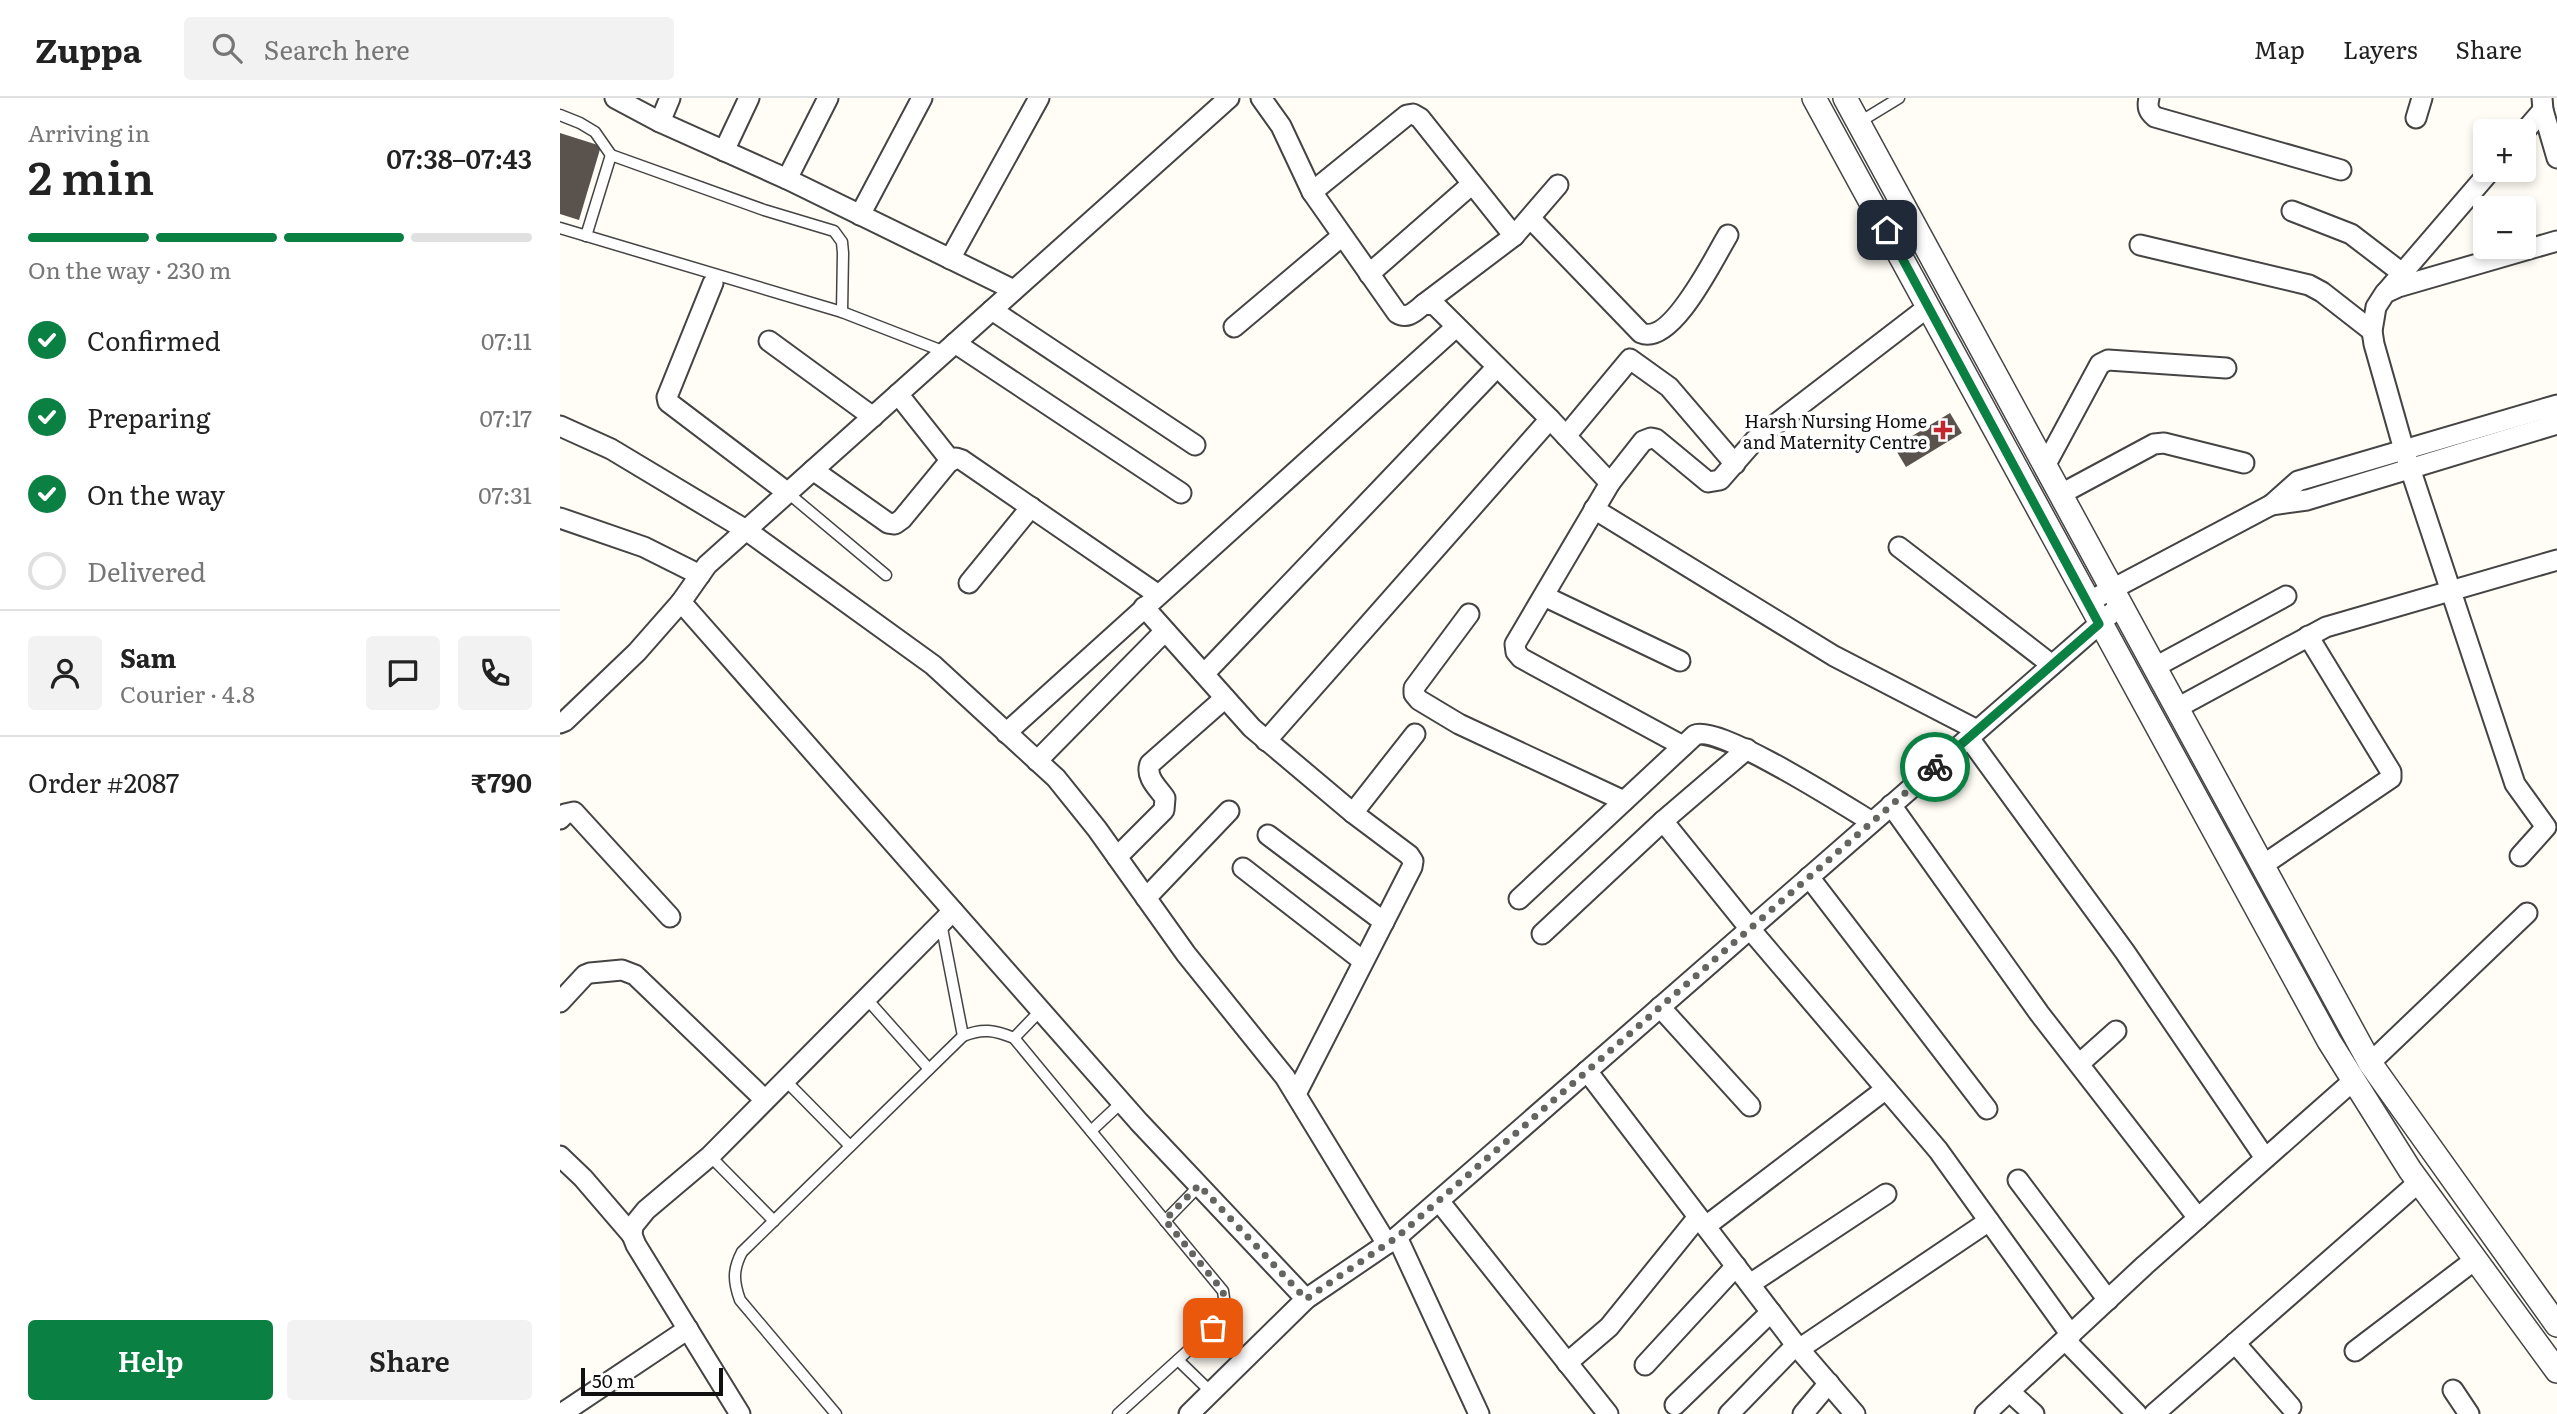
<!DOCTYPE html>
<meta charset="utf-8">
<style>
body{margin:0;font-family:Literata,serif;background:#f2f2f2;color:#222;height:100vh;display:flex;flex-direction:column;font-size:26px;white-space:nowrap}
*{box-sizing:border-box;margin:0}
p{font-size:23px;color:#767676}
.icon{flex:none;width:38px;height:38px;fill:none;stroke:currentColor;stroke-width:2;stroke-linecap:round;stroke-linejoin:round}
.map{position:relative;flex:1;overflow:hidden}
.drawer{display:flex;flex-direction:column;background:#fff;width:560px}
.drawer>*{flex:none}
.tools{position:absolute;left:1913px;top:21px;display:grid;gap:14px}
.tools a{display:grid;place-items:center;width:63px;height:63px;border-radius:7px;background:#fff;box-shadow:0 4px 10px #0003;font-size:35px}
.scale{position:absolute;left:21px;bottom:18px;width:142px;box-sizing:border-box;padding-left:7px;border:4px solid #111;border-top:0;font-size:19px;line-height:24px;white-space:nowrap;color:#111;-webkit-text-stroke:5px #fff;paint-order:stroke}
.pin{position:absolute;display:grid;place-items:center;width:60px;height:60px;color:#fff;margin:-30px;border-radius:14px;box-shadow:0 4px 10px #0006}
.courier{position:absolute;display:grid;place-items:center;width:70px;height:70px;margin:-35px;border:5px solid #0b8043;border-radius:50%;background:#fff;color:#222;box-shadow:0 2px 9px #0007}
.head em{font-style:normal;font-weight:600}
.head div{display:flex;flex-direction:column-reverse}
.head{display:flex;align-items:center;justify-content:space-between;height:119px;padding:0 28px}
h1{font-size:46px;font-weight:600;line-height:52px}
.bar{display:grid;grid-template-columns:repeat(4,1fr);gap:10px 7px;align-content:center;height:84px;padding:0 28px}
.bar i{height:9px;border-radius:5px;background:#e0e0e0}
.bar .on{background:#0b8043}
.bar p{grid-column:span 4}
.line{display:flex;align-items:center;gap:18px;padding:0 28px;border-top:2px solid #e0e0e0}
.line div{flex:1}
.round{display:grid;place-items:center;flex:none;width:74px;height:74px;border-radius:7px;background:#f2f2f2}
ol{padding:0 28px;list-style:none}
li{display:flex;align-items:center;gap:21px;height:77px}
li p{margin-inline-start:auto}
li .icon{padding:7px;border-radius:50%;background:#0b8043;color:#fff;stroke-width:4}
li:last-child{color:#767676}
li i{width:38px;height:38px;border:4px solid #e0e0e0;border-radius:50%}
.action{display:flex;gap:14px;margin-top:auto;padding:14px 28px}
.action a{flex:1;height:80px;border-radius:7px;background:#0b8043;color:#fff;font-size:28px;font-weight:600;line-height:80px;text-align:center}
.action a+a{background:#f2f2f2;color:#222}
header{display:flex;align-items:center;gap:42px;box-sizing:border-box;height:98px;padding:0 35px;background:#fff;border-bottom:2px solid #e0e0e0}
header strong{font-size:33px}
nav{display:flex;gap:38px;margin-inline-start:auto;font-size:24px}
.search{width:490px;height:63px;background:#f2f2f2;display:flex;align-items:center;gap:18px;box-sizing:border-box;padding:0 24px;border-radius:7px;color:#767676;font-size:26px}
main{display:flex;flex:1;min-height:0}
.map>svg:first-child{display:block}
.building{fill:#5a524d}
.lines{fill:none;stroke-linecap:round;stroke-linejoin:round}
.service-casing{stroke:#444;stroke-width:13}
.minor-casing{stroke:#444;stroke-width:23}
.tertiary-casing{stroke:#444;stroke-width:26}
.service{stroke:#fff;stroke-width:10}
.minor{stroke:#fff;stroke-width:19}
.tertiary{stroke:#fff;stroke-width:23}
.done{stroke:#646461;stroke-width:7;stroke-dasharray:0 12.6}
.route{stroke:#0b8043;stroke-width:9}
.poi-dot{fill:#c4262e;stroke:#fff;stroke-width:2.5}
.labels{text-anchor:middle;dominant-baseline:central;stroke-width:7;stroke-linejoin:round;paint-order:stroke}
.poi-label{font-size:18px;fill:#111;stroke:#fff;text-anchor:end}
</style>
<header>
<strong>Zuppa</strong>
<div class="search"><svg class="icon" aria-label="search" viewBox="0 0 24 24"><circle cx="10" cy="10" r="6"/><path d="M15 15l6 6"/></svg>Search here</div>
<nav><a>Map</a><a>Layers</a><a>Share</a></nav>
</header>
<main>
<section class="drawer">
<div class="head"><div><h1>2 min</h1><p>Arriving in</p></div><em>07:38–07:43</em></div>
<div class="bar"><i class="on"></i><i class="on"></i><i class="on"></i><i></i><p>On the way · 230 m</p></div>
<ol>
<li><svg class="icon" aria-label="check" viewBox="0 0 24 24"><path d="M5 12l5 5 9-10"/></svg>Confirmed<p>07:11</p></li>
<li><svg class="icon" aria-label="check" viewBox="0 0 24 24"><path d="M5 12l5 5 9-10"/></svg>Preparing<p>07:17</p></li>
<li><svg class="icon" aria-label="check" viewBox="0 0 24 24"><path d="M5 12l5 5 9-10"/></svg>On the way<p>07:31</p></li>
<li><i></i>Delivered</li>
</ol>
<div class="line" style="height:126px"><a class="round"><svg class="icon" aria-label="person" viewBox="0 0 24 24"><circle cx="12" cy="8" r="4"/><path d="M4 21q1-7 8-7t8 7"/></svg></a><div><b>Sam</b><p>Courier · 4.8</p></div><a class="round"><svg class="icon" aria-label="chat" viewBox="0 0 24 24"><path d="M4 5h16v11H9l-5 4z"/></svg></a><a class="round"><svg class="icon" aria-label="phone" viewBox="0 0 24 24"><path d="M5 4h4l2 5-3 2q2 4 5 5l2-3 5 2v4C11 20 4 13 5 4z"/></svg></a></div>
<div class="line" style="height:91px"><div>Order #2087</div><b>₹790</b></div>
<div class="action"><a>Help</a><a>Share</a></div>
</section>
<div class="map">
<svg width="1997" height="1316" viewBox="0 0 1997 1316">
<rect width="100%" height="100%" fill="#fffdf5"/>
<!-- building -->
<g class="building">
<polygon points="0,35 41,48 19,122 0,116"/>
<polygon points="1390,315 1402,335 1346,369 1334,349"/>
</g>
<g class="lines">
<!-- service casing -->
<g class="service-casing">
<g id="service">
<polyline points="0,17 20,25 35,34 51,57 204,112 274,133 282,144 283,155 282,214"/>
<polyline points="1298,25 1339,0"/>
<polyline points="0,130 282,214 385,254"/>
<polyline points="26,138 51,57"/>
<polyline points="228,395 326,477"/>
<polyline points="381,825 403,938"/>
<polyline points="306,900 369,971"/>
<polyline points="454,940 481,912"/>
<polyline points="225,982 290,1048"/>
<polyline points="531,1033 562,1004"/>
<polyline points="150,1058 214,1123"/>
<polyline points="605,1123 639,1088"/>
<polyline points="618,1262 651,1294"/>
<path d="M276 1316 180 1202C173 1183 173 1171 182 1154L403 938C422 930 435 932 454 940L663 1193 665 1207 653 1230 558 1316"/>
</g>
</g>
<!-- minor casing -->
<g class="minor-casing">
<g id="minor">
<polyline points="55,0 100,24 227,81 454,192"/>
<polyline points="669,0 147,467 121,504 579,1024 746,1201"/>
<path d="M701 0 721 28 752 94 837 215C848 222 855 213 864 206L875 207 990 321 1050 385"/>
<path d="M1589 0C1587 9 1588 13 1595 19L1781 72"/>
<polyline points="1982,0 1983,12 1997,60"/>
<polyline points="1856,20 1862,0"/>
<polyline points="100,24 110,0"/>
<polyline points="1964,34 1983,12"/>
<polyline points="164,53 189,0"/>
<polyline points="227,81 268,0"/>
<polyline points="752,94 847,17 853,16 860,20 954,138"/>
<polyline points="1732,113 1791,136 1842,175"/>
<polyline points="300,117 362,0"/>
<path d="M971 121 1081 235C1112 248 1154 160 1168 137"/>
<polyline points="1580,147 1749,187 1762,194 1812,233"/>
<polyline points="390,161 479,0"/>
<polyline points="809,176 912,86"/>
<polyline points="153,185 107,299 108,304 228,395"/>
<polyline points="1827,193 1931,72"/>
<polyline points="864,206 954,138 998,87"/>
<polyline points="432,212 635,347"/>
<polyline points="674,229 782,138"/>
<polyline points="209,243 313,319"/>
<polyline points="395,245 621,395"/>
<polyline points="338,296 391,363"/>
<polyline points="0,328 51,351 186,432 373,567 496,680 537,731 626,856 725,979 827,1146"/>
<polyline points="1006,338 1070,261 1109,289 1175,366"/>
<polyline points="1485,368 1540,266 1548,262 1666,270"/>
<polyline points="253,372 328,425 335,426 342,421 388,365 396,360 402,362 597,496"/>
<polyline points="1501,396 1594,346 1604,345 1684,365"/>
<polyline points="1711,407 1747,402 1997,326"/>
<polyline points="1034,411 1274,558 1417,632"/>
<polyline points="0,420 84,449 140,477"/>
<polyline points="1339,449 1492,567"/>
<polyline points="409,485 471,409"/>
<polyline points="984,498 1120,563"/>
<polyline points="1528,504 1711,407 1738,383 1997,307"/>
<polyline points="584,509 692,630 793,715 849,757 853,763 852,769 736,996"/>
<polyline points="909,516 854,590 854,596 859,602 899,626 1064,703"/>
<polyline points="1595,569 1726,498"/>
<polyline points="644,576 937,269"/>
<polyline points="1617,610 1766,529 1997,462"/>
<polyline points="0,625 5,623 77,554 121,504"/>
<polyline points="446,635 896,229"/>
<polyline points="1409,640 1565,854 1705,1060"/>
<polyline points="706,643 990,321"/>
<polyline points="1123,648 961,560 956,554 955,546 1050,385 1083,343 1091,340 1096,341 1148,384 1160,382 1195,342 1368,209"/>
<polyline points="477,663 605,533"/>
<polyline points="1331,707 1479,915 1638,1120"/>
<polyline points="793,715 855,636"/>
<polyline points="0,721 5,716 14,714 110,819"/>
<polyline points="1103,723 1190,831 1378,1052 1511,1237"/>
<polyline points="708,737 824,824"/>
<polyline points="1960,758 1986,729 1955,686 1844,352 1814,246 1812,233 1816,209 1825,195 1838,189 1997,143"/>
<path d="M557 759 604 712 605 700C598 690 585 679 590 666L665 600"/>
<polyline points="1703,767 1831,680 1831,674 1748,538"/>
<polyline points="683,770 803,863"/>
<polyline points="1249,779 1427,1011"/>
<polyline points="586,800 669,713"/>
<path d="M959 801 1135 637C1159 627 1284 707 1312 724"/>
<polyline points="982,836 1103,723 1187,651"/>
<polyline points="0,904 25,877 30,875 62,872 75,877 205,1002"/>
<polyline points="1100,909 1190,1008"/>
<polyline points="1810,965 1967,815"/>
<polyline points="1519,966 1556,933"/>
<polyline points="1027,973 1239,1251 1295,1316"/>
<polyline points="0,1058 23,1080 72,1137"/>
<polyline points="1458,1082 1548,1202"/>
<polyline points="879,1103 1048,1316"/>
<polyline points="1146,1128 1326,991"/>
<polyline points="837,1139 919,1316"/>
<polyline points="1190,1186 1326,1096"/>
<polyline points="1505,1242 1577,1316"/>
<polyline points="1675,1245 1731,1309"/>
<polyline points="1239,1251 1429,1123"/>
<polyline points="1795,1253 1916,1161"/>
<polyline points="1007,1265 1049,1229 1138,1119"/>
<polyline points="1085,1267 1176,1168"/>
<polyline points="1893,1292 1909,1316"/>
<polyline points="1450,1294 1474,1316"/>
<polyline points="1115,1307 1211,1214"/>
<polyline points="1,1316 128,1231"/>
<polyline points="180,1316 76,1147 72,1137 73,1128 86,1112 150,1058 393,813"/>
<polyline points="629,1316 746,1201 837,1139 1561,507"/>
<polyline points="1169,1316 1236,1247"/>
<polyline points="1243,1316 1269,1285"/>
<polyline points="1425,1316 1585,1167 1794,982"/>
<polyline points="1594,1316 1859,1084"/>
</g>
</g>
<!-- tertiary casing -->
<g class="tertiary-casing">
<g id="tertiary">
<polyline points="1254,0 1769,943 1850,1072 1997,1273"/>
<polyline points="1285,0 1810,965 1997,1227"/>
</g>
</g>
<!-- service -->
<use href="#service" class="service"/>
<!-- minor -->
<use href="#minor" class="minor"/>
<!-- tertiary -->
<use href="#tertiary" class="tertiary"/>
</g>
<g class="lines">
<!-- done -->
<polyline class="done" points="653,1230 665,1207 663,1193 605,1122 639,1087 746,1201 837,1139 1375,669"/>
<!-- route -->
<polyline class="route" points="1327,132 1539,526 1375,669"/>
</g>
<!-- markers -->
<path class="poi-dot" d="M1379.5 321.5h7v7h7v7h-7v7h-7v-7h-7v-7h7z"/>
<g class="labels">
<!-- poi labels -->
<g class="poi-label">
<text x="1367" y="322">Harsh Nursing Home<tspan x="1367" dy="21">and Maternity Centre</tspan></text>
</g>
</g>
</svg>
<div class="tools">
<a>+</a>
<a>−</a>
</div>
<div class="scale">50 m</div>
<div class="pin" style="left:653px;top:1230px;background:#ea580c"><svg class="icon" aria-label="bag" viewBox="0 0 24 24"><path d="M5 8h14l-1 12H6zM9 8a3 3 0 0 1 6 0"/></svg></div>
<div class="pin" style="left:1327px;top:132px;background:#1f2937"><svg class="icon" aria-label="home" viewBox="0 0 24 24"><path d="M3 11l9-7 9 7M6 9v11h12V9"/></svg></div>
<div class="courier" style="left:1375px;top:669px"><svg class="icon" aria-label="bike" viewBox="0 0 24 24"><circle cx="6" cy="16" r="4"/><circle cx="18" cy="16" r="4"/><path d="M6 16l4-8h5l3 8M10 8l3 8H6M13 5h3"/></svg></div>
</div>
</main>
